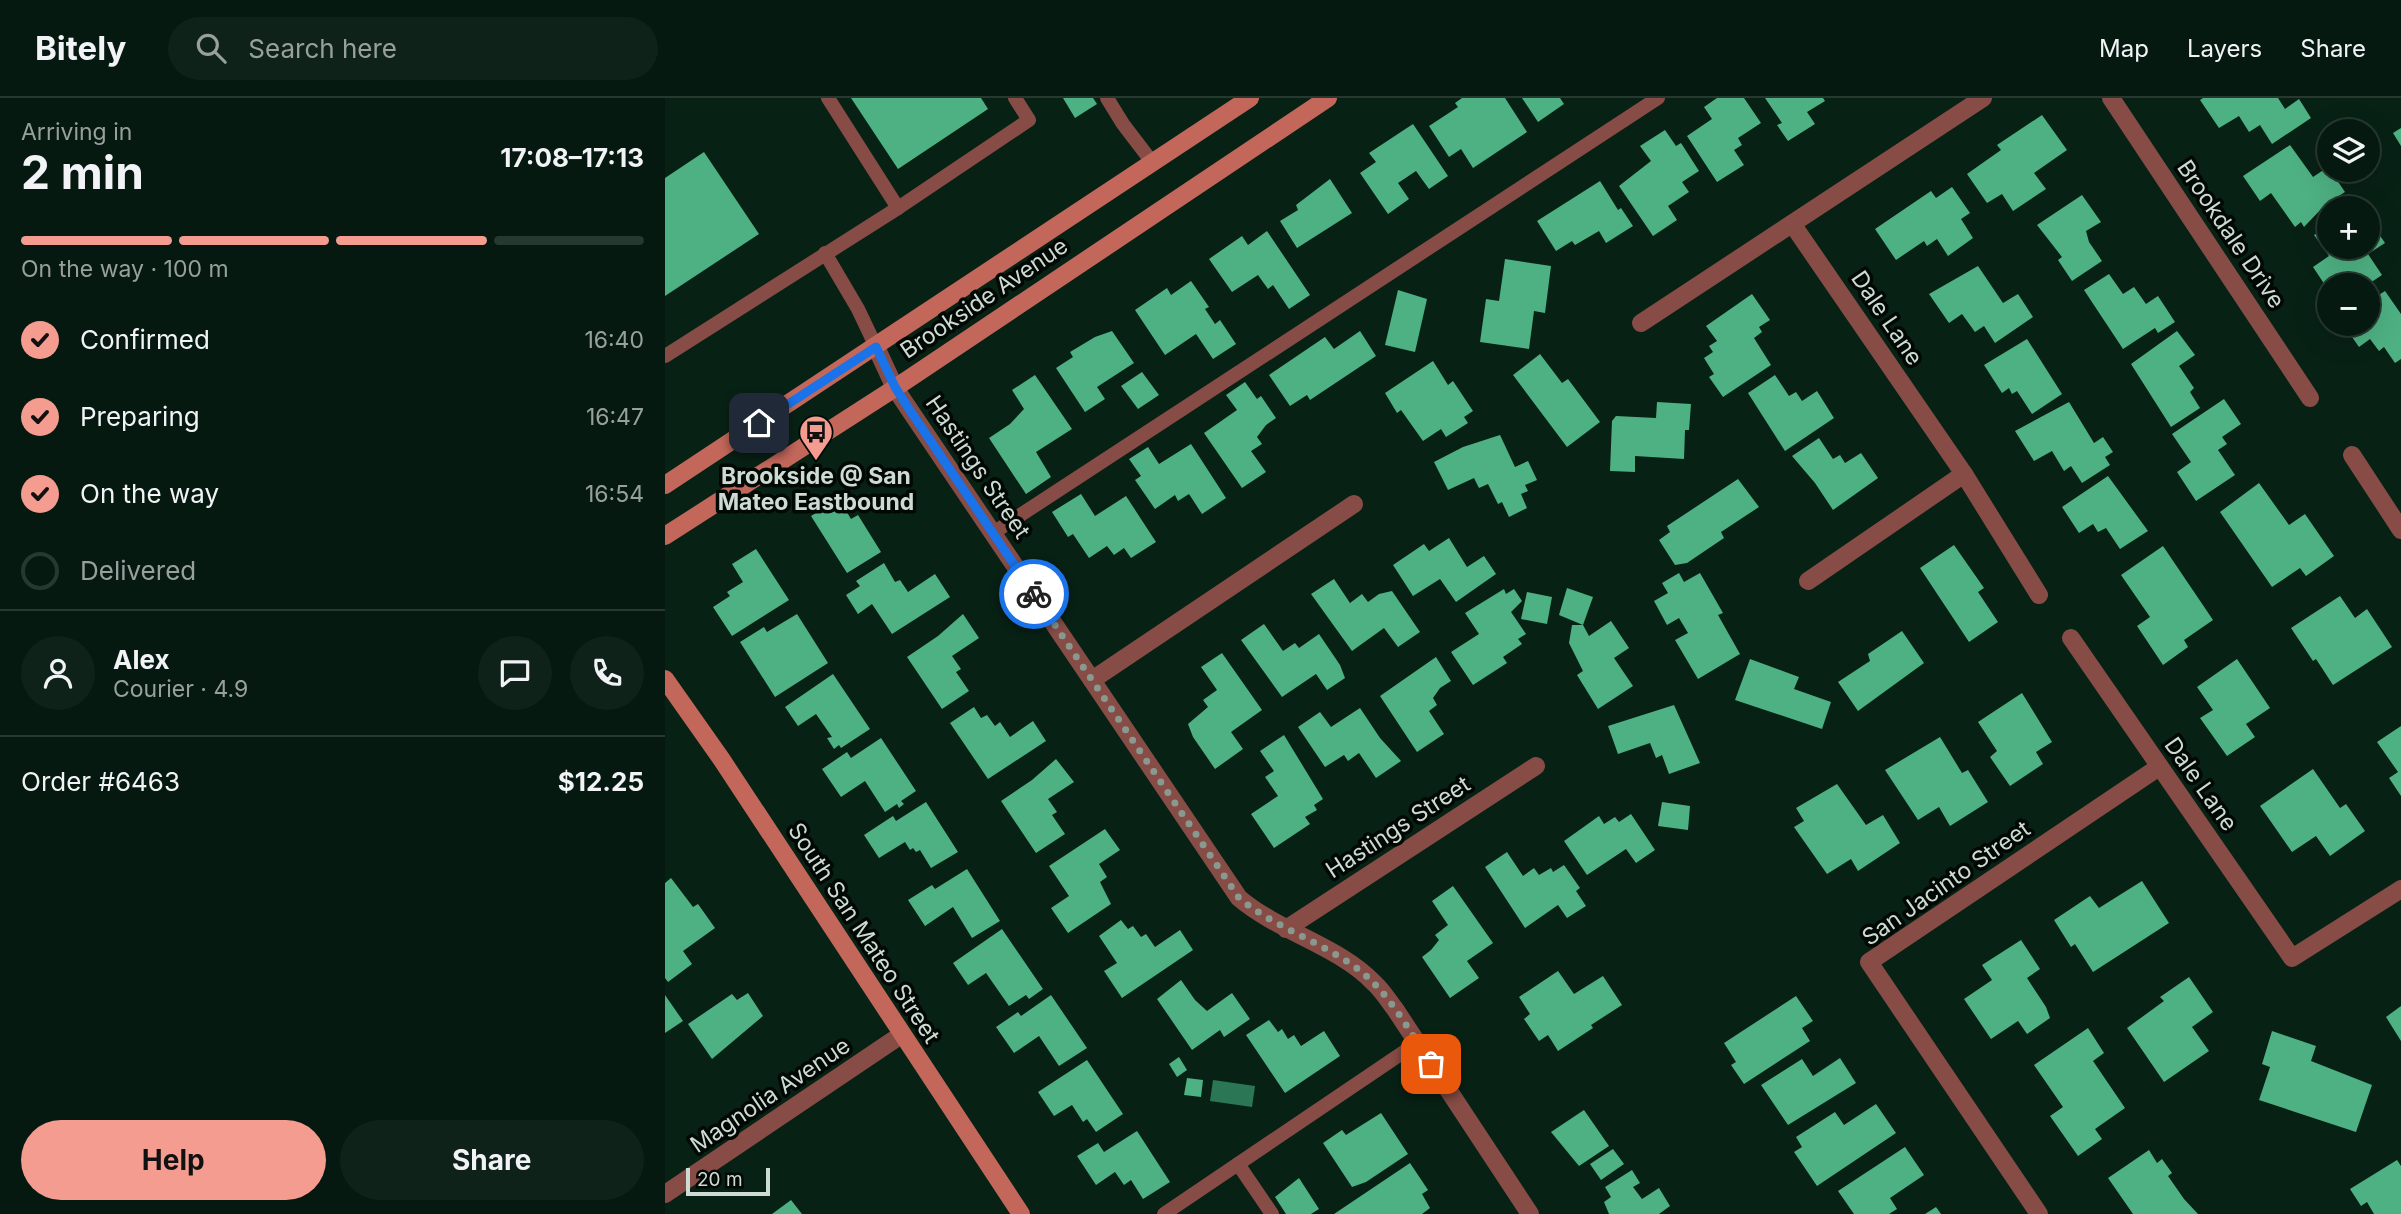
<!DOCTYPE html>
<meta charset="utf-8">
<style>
body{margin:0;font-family:Inter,sans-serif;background:#0f2219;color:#f1f3f6;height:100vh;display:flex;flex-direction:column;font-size:26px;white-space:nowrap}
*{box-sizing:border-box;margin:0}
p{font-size:23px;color:#98a09f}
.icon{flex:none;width:38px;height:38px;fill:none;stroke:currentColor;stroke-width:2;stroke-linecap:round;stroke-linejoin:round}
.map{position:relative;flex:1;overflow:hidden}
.sheet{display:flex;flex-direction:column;background:#061910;width:665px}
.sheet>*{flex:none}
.controls{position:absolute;left:1652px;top:21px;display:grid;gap:14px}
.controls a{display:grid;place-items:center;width:63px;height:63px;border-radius:50%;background:#061910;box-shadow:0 7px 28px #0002,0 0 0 2px #273830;font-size:35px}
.scale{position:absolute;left:21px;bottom:18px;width:84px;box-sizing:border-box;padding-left:7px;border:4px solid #cddbd3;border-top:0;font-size:19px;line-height:24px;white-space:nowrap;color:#cddbd3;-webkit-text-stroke:5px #020804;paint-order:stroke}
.pin{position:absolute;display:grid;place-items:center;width:60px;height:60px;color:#fff;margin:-30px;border-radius:14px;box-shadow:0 4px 10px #0006}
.courier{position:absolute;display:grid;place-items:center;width:70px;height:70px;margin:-35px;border:5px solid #1a73e8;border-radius:50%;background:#fff;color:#222;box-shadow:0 2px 9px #0007}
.headline em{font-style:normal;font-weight:700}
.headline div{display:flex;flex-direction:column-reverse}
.headline{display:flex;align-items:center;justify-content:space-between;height:119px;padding:0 21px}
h1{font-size:46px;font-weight:700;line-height:52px}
.bar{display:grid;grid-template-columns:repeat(4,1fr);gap:10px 7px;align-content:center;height:84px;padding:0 21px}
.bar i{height:9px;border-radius:5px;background:#273830}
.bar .current{background:#f59c90}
.bar p{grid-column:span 4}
.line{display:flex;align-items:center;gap:18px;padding:0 21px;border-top:2px solid #273830}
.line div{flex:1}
.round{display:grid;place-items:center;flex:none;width:74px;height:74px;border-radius:37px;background:#0f2219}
ol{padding:0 21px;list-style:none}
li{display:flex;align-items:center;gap:21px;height:77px}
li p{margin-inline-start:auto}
li .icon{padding:7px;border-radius:50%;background:#f59c90;color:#111;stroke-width:4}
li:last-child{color:#98a09f}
li i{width:38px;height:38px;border:4px solid #273830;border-radius:50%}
.primary-button{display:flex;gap:14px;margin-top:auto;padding:14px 21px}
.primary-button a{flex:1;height:80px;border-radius:42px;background:#f59c90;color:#111;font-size:28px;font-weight:700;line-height:80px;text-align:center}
.primary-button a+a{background:#0f2219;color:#f1f3f6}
header{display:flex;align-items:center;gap:42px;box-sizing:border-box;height:98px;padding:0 35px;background:#061910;border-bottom:2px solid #273830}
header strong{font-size:33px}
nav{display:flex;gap:38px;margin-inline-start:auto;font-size:24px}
.search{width:490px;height:63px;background:#0f2219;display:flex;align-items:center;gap:18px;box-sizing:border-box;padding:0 24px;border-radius:38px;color:#98a09f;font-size:26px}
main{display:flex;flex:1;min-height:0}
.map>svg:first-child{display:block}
.water{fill:#2b7755}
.building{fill:#4eb183}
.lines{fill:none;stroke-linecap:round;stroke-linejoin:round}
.lane{stroke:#864c45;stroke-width:14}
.street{stroke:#864c45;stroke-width:18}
.secondary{stroke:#c3675b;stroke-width:18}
.done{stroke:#889a90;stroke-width:7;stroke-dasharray:0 12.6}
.route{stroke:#1a73e8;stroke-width:9}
.labels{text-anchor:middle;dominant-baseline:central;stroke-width:7;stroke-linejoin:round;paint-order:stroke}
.street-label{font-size:23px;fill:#cddbd3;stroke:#020804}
.poi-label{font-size:23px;font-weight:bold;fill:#cddbd3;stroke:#020804}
</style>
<header>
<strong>Bitely</strong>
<div class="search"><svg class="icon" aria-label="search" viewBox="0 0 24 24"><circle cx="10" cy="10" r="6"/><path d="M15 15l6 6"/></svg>Search here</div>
<nav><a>Map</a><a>Layers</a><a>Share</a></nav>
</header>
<main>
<section class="sheet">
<div class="headline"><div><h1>2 min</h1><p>Arriving in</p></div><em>17:08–17:13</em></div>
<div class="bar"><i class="current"></i><i class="current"></i><i class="current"></i><i></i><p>On the way · 100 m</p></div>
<ol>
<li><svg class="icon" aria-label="check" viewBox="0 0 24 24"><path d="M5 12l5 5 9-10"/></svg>Confirmed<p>16:40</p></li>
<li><svg class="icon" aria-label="check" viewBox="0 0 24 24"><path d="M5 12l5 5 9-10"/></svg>Preparing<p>16:47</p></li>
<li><svg class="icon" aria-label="check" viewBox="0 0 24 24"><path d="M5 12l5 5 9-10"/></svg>On the way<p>16:54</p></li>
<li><i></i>Delivered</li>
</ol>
<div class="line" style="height:126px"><a class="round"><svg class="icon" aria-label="person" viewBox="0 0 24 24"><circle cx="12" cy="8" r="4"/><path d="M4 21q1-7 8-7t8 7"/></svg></a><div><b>Alex</b><p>Courier · 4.9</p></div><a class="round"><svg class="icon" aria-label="chat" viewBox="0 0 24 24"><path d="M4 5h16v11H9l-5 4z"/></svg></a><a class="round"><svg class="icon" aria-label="phone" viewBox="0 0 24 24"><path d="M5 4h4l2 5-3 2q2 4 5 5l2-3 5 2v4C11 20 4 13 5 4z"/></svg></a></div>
<div class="line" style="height:91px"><div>Order #6463</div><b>$12.25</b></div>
<div class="primary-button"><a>Help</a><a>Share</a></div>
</section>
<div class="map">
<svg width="1736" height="1116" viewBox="0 0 1736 1116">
<rect width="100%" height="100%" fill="#082115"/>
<!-- water -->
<polygon class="water" points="548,982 590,988 587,1009 545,1003"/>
<!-- building -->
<g class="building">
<polygon points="186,0 316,0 323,11 233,71"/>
<polygon points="398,0 428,0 432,6 410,20"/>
<polygon points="797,0 840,0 862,34 808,70 796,51 784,59 764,28 793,9 790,5"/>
<polygon points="857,0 895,0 899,6 873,24"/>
<polygon points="1052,0 1079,0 1096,25 1073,40 1077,47 1069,52 1079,67 1052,84 1022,38 1047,21 1039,9"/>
<polygon points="1100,0 1158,0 1160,3 1142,14 1150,26 1123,43 1112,27 1117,25"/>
<polygon points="1538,0 1613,0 1620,11 1634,1 1646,20 1607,46 1595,27 1584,34 1574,18 1554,30 1535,2"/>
<polygon points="1377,17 1402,52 1369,75 1381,91 1348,113 1337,96 1322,105 1302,76 1336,52 1332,47"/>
<polygon points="748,26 783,78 764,91 751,73 733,85 744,101 723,116 695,75 711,64 704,55"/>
<polygon points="1736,30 1736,48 1728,35"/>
<polygon points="1000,32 1011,48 1016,45 1034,73 1017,84 1024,94 1003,108 1012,122 988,138 954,88 986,63 975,48"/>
<polygon points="1625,47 1648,79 1663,69 1680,94 1660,107 1639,129 1636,124 1630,129 1606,95 1595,103 1578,78"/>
<polygon points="39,54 94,136 0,198 0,80"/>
<polygon points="665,81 687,115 632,150 615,123 633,112 631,107"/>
<polygon points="935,83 953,112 956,110 968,128 941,145 934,133 910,147 907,143 891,153 872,123"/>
<polygon points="1287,89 1305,115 1296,121 1308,140 1283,158 1272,141 1262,148 1259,143 1231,162 1210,131 1266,93 1271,100"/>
<polygon points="1417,97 1436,124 1421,133 1424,144 1437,163 1407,183 1393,162 1397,159 1372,127"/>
<polygon points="1703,120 1720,145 1703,156 1717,177 1702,187 1664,187 1664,193 1648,169 1664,158 1649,137 1664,127 1664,149 1703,149"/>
<polygon points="602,133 645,197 624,211 608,187 603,191 593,177 567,194 544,161 577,138 583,147"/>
<polygon points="840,161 886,168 880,215 869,213 864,251 815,244 821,201 834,203"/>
<polygon points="1313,168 1338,205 1353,196 1368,219 1330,245 1319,228 1310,234 1297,216 1284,225 1264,196"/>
<polygon points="1444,176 1458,196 1469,189 1481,206 1493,198 1510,224 1493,235 1490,230 1458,251 1419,192"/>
<polygon points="526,183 544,209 540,211 550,226 555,222 571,246 548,261 531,236 500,257 470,212 502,190 506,197"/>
<polygon points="733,192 762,201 750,254 720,247"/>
<polygon points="1720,193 1736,216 1736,261 1730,265 1719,249 1714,253 1705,241 1694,249 1678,226 1703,226 1703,204"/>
<polygon points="1087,196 1105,222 1094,229 1097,234 1089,240 1106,267 1058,299 1044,279 1049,276 1039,260 1048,254 1044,248 1052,243 1041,228"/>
<polygon points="447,233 469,265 432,289 440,301 420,314 391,270 408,259 405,254 430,239"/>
<polygon points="695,233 711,258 645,302 642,297 625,308 604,277 660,239 669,251"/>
<polygon points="1512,233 1530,257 1514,268 1529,290 1525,294 1535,310 1506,329 1466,266"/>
<polygon points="1362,241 1397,296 1367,316 1352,293 1347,296 1344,290 1337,295 1319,267"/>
<polygon points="875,256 897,285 903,281 935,324 902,349 848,277"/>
<polygon points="768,263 783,287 788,283 808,313 799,319 803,325 781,339 776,331 758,343 736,312 732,315 720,295"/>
<polygon points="477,274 494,297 473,311 456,288"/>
<polygon points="370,277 407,331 371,354 386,379 361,396 324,340 345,326 359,311 347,292"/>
<polygon points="1110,277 1124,298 1131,294 1137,303 1152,293 1169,320 1120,353 1083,295"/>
<polygon points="580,284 592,301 596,298 611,320 601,327 592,339 597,346 586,353 601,374 577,390 539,335 572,312 561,297"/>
<polygon points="1559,301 1576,326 1557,339 1562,346 1553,352 1570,377 1531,403 1512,374 1526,364 1507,336"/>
<polygon points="992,304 1026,306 1024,332 1020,332 1019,361 970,358 970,374 945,373 947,323 951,318 991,320"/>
<polygon points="1404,304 1429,345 1438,339 1448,354 1440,359 1445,367 1417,385 1406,368 1399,373 1387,353 1369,363 1350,333"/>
<polygon points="835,337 850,369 863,363 872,382 860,387 863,393 856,396 862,410 844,419 837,404 833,406 823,386 814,390 809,380 783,392 769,364 798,349"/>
<polygon points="1154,340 1168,361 1175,357 1180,365 1196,355 1213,380 1168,412 1150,385 1127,358"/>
<polygon points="526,346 561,400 537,416 524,396 513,403 510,397 490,411 470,382 476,378 464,361 483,349 494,366"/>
<polygon points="1443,378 1483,433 1455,451 1441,430 1433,434 1428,426 1414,435 1397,409"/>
<polygon points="1073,381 1094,409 1056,434 1059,440 1022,465 1010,467 994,442 1005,434 1002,428"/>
<polygon points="1594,385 1624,427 1640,416 1669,458 1641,478 1635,470 1607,489 1555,414"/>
<polygon points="416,396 430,418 461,398 491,444 466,460 459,450 449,457 442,448 424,460 408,436 403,439 387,414"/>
<polygon points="169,404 175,413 180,411 186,421 193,417 216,454 182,475 146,418"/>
<polygon points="784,440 802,469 819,458 831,476 791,504 775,481 748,498 728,467 759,446 764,453"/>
<polygon points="1289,447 1319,490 1313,494 1333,524 1304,544 1255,470"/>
<polygon points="1498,448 1548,522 1519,542 1523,549 1498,567 1472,528 1485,519 1456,477"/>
<polygon points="91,451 124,502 67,538 48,509 65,498 62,494 78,484 67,466"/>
<polygon points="219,465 230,484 235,482 243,494 270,476 285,499 227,536 207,506 193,516 181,497 195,488 191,483"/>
<polygon points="1014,475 1019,484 1035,475 1058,515 1053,517 1075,556 1033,581 1010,542 1023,535 1014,520 1002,527 989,503 1003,495 997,485"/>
<polygon points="669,481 685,505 697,496 703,504 714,496 727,493 755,534 733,549 719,530 687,553 646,496"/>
<polygon points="902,490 928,499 918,527 894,517"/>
<polygon points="839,491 841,496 849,491 857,503 846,514 861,536 853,541 857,546 838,559 842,565 808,587 786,554 814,536 800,515"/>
<polygon points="862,494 887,499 882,526 856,521"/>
<polygon points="1675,498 1690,520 1702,511 1727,549 1668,587 1651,561 1648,563 1626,530"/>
<polygon points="132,516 163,565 110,599 75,544 99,529 102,534"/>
<polygon points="298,516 314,540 287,558 296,571 291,574 304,593 277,611 242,559 273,538"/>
<polygon points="946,523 964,550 949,560 968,588 933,611 912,577 918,573 904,545 907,527 918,527 924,538"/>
<polygon points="599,526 618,553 630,545 634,550 654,536 675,567 680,580 662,592 651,576 617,599 576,542"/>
<polygon points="1237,533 1259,565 1193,613 1173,584 1205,563 1203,556"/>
<polygon points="557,555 597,612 566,634 578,651 550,671 528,639 523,626 543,609 538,602 552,592 536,569"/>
<polygon points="771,559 786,583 775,590 768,600 772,607 764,613 779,636 752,654 715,598"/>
<polygon points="1085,561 1134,579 1129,591 1166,604 1157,631 1070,602"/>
<polygon points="1572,561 1605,610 1581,626 1590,639 1562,658 1535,620 1548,612 1532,589"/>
<polygon points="168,576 205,631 176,650 174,647 169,651 162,640 167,639 151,616 133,628 120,609"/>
<polygon points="1357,595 1387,644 1371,654 1378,666 1345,688 1325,659 1332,653 1313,624"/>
<polygon points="1009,607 1035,665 1004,676 997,657 991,660 985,645 953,656 943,628"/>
<polygon points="309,609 316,620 322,617 330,628 335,624 345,639 368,623 381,643 323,681 285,625"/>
<polygon points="695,610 715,640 736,663 711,680 694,655 683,663 679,657 660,669 633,629 655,614 666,629"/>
<polygon points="1736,628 1736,698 1724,680 1733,674 1712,644"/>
<polygon points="619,637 658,701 649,707 652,712 640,719 645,726 609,750 586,716 613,698 600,679 609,673 595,653"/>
<polygon points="1275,639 1297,675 1303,672 1323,704 1285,728 1274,709 1253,722 1220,672"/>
<polygon points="216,640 251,693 236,703 239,706 234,710 232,706 220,714 200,683 176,699 157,671 182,654 186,660"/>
<polygon points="391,661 409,684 383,701 392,714 387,717 400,736 371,755 336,703 367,682"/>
<polygon points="1648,671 1675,710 1681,706 1700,733 1665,758 1651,738 1627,754 1595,708"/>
<polygon points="1172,686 1201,727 1218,717 1235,745 1193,773 1186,761 1162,776 1129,729 1139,723 1131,710"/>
<polygon points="261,704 293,754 266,770 255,752 251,754 248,750 245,752 240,744 214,760 199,737 228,718 231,723"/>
<polygon points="997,704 1025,708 1023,732 993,728"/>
<polygon points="966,716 990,752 971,765 961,751 922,777 899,743 934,718 939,726 950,719 954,724"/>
<polygon points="440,731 455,752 434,766 442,779 435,784 446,806 403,835 386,810 404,798 384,768"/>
<polygon points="842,754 858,778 869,770 874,777 886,770 888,774 899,767 915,790 911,793 921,808 902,820 893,807 860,830 820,769"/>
<polygon points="302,771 335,823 307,840 288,809 260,828 243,802 267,787 270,791"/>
<polygon points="6,780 28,809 33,806 50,830 18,853 27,866 3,884 0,880 0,785"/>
<polygon points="1477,783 1504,825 1428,874 1410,846 1406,849 1389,822 1425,798 1434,810"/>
<polygon points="788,788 828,845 802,863 814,880 785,900 757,859 766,852 774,842 770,837 783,827 767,803"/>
<polygon points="456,822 463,831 468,828 476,839 481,836 490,849 515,832 528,852 457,900 439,873 452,865 434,838"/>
<polygon points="337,831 378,891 364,901 361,897 344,908 321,875 303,887 288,865"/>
<polygon points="1356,842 1375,871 1362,880 1381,909 1385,920 1362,936 1353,923 1326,941 1299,901 1327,882 1317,867"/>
<polygon points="893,873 909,896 938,878 957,907 926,927 928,930 893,953 883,937 874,943 859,921 865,916 854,899"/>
<polygon points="1524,879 1548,914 1527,929 1544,953 1499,984 1462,930 1499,903 1495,899"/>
<polygon points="516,882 530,902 542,913 567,895 585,921 559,939 555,932 527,952 492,901"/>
<polygon points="83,895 98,918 47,961 23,926 67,896 72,902"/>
<polygon points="0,897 18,923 0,935"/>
<polygon points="386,897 422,950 394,968 374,938 349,955 331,929 353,914 356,918"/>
<polygon points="1131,898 1148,923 1137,930 1145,943 1079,986 1066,967 1071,964 1059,945"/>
<polygon points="1736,908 1736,943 1721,919"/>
<polygon points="604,922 613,934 617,931 623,941 629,937 636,948 659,933 675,958 620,995 581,937"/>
<polygon points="1423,930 1439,955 1428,963 1460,1010 1430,1031 1437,1041 1413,1058 1385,1018 1398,1009 1369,967"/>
<polygon points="1607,933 1651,948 1646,963 1707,987 1691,1034 1594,1002 1605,969 1597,966"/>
<polygon points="514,959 522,972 512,979 504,966"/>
<polygon points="1175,960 1191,985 1123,1027 1096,987 1137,961 1148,978"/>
<polygon points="422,962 458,1016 431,1034 422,1021 418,1024 407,1007 389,1018 373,994"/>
<polygon points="522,980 538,982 536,999 519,997"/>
<polygon points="1211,1006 1231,1035 1152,1088 1129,1054 1137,1049 1131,1039 1170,1014 1179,1027"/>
<polygon points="919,1012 944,1048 914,1068 886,1034"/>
<polygon points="716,1015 743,1056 701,1084 687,1089 658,1045 677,1032 681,1037"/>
<polygon points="472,1033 505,1084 478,1101 466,1082 459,1087 450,1074 431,1087 412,1058 433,1045 439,1054"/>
<polygon points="1240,1049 1259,1077 1225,1100 1232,1111 1224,1116 1189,1116 1173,1093"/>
<polygon points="948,1051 959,1066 936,1082 925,1066"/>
<polygon points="1484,1052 1492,1065 1497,1061 1507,1075 1503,1078 1519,1101 1533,1116 1468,1116 1443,1080"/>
<polygon points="1732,1062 1736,1068 1736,1116 1709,1116 1702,1104 1696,1108 1685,1091"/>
<polygon points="745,1065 763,1092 757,1096 765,1110 757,1116 669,1116"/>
<polygon points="967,1072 975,1085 968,1089 977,1101 994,1090 1005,1108 994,1116 944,1116 939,1104 946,1099 940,1089"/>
<polygon points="634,1080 654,1111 646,1116 621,1116 610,1099"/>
<polygon points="126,1102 137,1116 107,1116"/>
<polygon points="1271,1109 1276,1116 1260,1116"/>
</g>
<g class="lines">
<!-- lane -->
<g class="lane">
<polyline points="163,0 233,110"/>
<polyline points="442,0 458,26 487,64"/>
<polyline points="160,155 193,211 211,249"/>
<polyline points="0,258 233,110 364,22 350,0"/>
<polyline points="328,435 993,0"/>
<polyline points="573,1066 607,1116"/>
<polyline points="499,1116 752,945"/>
</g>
<!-- street -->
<g class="street">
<polyline points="1446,0 1645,300"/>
<polyline points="1128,127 1299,376 1374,497"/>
<polyline points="976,225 1318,0"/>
<path d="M211 249 230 290 244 311 574 800C614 834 674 848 709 885 717 892 723 902 730 911L865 1116"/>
<polyline points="1687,357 1736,432"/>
<polyline points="1143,483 1299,376"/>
<polyline points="1406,540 1627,860 1736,791"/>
<polyline points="427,582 689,406"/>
<polyline points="621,831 871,668"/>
<polyline points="0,1096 236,937"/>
<polyline points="1374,1116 1204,864 1494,669"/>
</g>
<!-- secondary -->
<g class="secondary">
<polyline points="0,387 585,0"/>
<polyline points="0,438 230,290 663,0"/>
<polyline points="0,581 57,662 356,1116"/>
</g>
</g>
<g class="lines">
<!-- done -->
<path class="done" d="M369 496 574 800C608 828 649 841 686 866 722 890 743 931 766 966"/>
<!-- route -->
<polyline class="route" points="94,325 211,249 230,289 244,311 369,496"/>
</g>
<!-- icons -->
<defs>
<g id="bus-pin" transform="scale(1.75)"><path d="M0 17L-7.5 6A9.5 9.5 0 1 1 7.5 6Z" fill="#f59c90" stroke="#020804"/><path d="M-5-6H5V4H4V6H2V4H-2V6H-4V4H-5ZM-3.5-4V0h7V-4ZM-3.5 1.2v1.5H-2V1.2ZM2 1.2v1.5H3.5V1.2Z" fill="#111"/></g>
</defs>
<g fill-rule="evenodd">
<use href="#bus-pin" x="151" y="334"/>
</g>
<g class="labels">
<!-- street labels -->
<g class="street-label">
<text transform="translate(1566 136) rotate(56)">Brookdale Drive</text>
<text transform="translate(319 200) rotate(-34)">Brookside Avenue</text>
<text transform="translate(1222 220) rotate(56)">Dale Lane</text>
<text transform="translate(313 369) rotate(56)">Hastings Street</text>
<text transform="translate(1536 686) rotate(55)">Dale Lane</text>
<text transform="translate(733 729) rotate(-33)">Hastings Street</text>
<text transform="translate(1281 785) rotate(-35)">San Jacinto Street</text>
<text transform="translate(199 835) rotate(57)">South San Mateo Street</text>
<text transform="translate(105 997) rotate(-34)">Magnolia Avenue</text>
</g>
<!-- poi labels -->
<g class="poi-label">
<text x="151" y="378">Brookside @ San<tspan x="151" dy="26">Mateo Eastbound</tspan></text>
</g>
</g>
</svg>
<div class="controls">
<a><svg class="icon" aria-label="layers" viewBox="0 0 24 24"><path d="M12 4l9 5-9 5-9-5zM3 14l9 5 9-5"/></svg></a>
<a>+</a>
<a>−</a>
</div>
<div class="scale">20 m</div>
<div class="pin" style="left:766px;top:966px;background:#ea580c"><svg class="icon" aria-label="bag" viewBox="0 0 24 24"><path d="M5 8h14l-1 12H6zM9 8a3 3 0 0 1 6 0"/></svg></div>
<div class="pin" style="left:94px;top:325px;background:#1f2937"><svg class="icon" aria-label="home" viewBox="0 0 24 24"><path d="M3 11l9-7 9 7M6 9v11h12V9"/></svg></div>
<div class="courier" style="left:369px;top:496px"><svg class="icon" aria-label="bike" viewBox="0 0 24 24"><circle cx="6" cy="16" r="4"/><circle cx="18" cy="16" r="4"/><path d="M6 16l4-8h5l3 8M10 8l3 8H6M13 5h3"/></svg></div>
</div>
</main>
